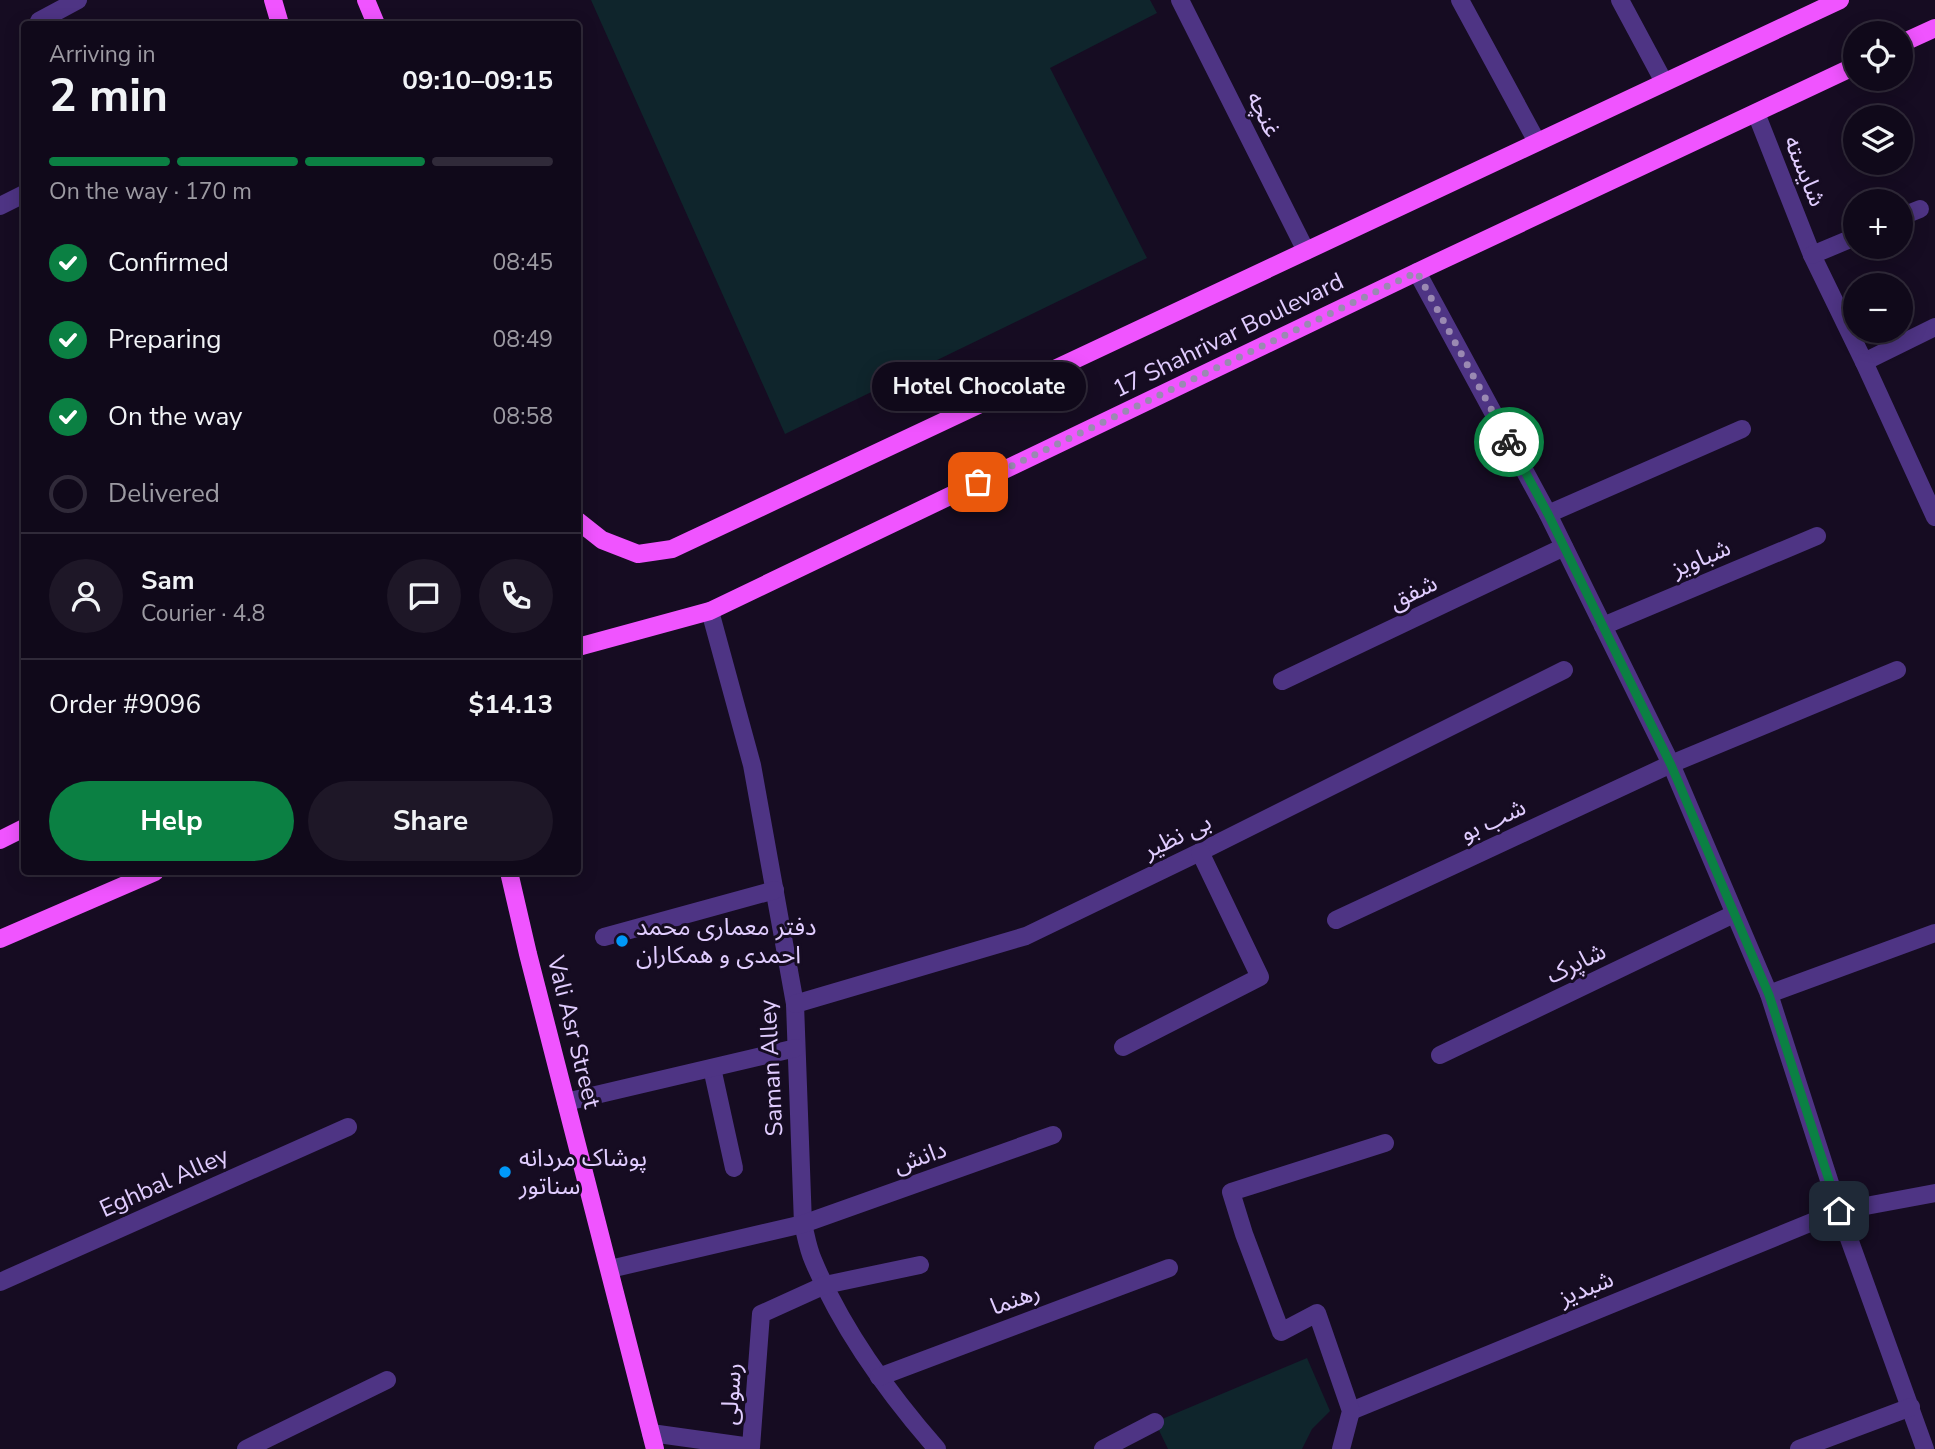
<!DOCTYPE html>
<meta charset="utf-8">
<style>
body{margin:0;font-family:"Nunito Sans","Noto Sans Arabic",sans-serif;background:#1e1727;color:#f1f3f6;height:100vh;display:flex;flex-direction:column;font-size:26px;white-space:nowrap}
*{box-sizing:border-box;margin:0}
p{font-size:23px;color:#9c9aa2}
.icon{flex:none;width:38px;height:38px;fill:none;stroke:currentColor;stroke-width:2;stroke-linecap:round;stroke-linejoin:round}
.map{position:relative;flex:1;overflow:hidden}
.details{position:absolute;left:21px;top:21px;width:560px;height:854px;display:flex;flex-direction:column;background:#10091a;border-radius:7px;box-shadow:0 4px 18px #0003,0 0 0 2px #302a39}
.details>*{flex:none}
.controls{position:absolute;left:1843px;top:21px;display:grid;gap:14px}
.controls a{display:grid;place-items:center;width:70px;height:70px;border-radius:50%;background:#10091a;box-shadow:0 4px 18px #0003,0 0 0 2px #302a39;font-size:35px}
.pin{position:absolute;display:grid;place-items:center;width:60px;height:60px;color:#fff;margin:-30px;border-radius:14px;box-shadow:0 4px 10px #0006}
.courier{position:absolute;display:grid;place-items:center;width:70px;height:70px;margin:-35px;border:5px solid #0b8043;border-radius:50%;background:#fff;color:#222;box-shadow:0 2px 9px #0007}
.bubble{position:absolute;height:49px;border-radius:24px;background:#10091a;box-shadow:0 4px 18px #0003,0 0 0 2px #302a39;font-size:23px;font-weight:700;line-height:49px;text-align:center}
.head em{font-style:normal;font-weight:700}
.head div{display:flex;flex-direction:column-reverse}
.head{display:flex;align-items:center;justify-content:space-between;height:119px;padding:0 28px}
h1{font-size:46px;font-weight:700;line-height:52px}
.bar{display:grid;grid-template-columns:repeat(4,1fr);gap:10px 7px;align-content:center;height:84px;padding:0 28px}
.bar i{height:9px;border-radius:5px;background:#302a39}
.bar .selected{background:#0b8043}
.bar p{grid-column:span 4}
.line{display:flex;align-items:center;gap:18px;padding:0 28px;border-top:2px solid #302a39}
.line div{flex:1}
.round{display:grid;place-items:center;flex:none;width:74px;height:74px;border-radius:37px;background:#1e1727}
ol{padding:0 28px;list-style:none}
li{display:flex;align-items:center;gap:21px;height:77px}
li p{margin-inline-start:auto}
li .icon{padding:7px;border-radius:50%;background:#0b8043;color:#fff;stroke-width:4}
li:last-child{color:#9c9aa2}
li i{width:38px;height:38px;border:4px solid #302a39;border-radius:50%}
.button{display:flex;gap:14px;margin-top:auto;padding:14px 28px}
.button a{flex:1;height:80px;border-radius:42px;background:#0b8043;color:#fff;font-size:28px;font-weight:700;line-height:80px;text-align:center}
.button a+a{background:#1e1727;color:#f1f3f6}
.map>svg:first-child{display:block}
.green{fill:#0f252c}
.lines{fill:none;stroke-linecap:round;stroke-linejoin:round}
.minor{stroke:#4e3484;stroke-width:18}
.major{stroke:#f054ff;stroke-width:18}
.done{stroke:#9a89b2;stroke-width:7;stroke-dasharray:0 12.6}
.route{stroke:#0b8043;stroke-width:9}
.poi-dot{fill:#0098f8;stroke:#160c22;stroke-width:2.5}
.labels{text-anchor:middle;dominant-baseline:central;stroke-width:6;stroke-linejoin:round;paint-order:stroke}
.street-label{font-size:24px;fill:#e1cdff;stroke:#160c22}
.poi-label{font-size:24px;fill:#e1cdff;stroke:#160c22;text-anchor:start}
</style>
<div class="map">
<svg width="1935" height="1449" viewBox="0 0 1935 1449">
<rect width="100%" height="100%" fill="#160c22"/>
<!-- green -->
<g class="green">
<polygon points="591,0 1150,0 1157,13 1050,68 1147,258 785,434"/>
<polygon points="1307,1358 1330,1411 1312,1429 1302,1449 1168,1449 1155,1422"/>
</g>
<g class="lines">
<!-- minor -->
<g class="minor">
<polyline points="1180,0 1306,251"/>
<polyline points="1460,0 1537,142"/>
<polyline points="1620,0 1664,82"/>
<polyline points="39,21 78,0"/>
<polyline points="1756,113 1812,255 1864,362 1935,327"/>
<polyline points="0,206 24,194"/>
<polyline points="1900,217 1920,209"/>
<polyline points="1812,255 1855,237"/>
<polyline points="1417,272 1548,514 1671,764 1769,994 1839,1211 1925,1449"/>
<polyline points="1864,362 1935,517"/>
<polyline points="1548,514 1742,429"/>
<path d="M710 611 752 765 795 1004 803 1224C806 1236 808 1249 813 1260 842 1330 888 1393 937 1449"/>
<polyline points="1603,626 1817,536"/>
<polyline points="1282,681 1564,547"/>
<polyline points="1336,920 1671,764 1897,670"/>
<polyline points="604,937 775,890"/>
<polyline points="1769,994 1935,933"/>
<polyline points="795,1004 1026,936 1200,852 1564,670"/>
<polyline points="1123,1047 1260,977 1200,852"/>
<polyline points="1440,1055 1734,914"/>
<polyline points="712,1068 734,1168"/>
<polyline points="566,1102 796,1048"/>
<polyline points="610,1269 803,1224 1053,1135"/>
<polyline points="0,1282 348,1127"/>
<polyline points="879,1377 1169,1268"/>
<polyline points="1351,1411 1839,1211 1935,1193"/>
<polyline points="651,1433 751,1447 761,1314 825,1285 920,1265"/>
<polyline points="246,1449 387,1380"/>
<polyline points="1103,1449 1155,1422"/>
<polyline points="1341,1449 1351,1411 1317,1313 1281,1332 1244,1234 1231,1192 1385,1143"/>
<polyline points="1799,1449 1911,1407"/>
</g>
<!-- major -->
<g class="major">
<polyline points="273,0 280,24"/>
<polyline points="366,0 376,24"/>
<polyline points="1900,44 1935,28"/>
<polyline points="578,521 602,540 638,554 672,549 1840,0"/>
<polyline points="578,647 710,611 1417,272 1855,66"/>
<polyline points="0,840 24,828"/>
<polyline points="509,872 528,954 655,1449"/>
<polyline points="0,939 155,872"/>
</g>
</g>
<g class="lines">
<!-- done -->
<polyline class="done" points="978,482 1417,272 1509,442"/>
<!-- route -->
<polyline class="route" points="1509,442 1548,514 1671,765 1769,995 1839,1211"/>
</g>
<!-- markers -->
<g class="poi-dot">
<circle cx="622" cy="941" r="7"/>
<circle cx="505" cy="1172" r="7"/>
</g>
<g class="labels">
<!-- street labels -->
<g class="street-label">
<text transform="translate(1264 114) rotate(63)">غنچه</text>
<text transform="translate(1805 171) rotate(68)">شایسته</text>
<text transform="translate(1228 335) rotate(-26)">17 Shahrivar Boulevard</text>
<text transform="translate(1701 558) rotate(-23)">شباویز</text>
<text transform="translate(1413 592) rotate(-25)">شفق</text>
<text transform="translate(1493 820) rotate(-25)">شب بو</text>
<text transform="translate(1177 836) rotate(-26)">بی نظیر</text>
<text transform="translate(1576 963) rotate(-26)">شاپرک</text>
<text transform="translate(574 1032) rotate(76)">Vali Asr Street</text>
<text transform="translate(771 1068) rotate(-93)">Saman Alley</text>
<text transform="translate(920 1157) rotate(-19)">دانش</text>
<text transform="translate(164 1182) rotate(-24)">Eghbal Alley</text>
<text transform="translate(1586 1288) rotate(-22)">شبدیز</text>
<text transform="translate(1015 1299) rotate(-20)">رهنما</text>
<text transform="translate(731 1394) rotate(-86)">رسولی</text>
</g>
<!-- poi labels -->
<g class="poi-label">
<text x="636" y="927">دفتر معماری محمد<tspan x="636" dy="28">احمدی و همکاران</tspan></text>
<text x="519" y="1158">پوشاک مردانه<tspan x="519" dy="28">سناتور</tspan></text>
</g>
</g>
</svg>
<div class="controls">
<a><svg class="icon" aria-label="locate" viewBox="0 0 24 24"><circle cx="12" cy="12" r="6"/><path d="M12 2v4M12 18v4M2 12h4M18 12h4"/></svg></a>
<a><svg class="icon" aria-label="layers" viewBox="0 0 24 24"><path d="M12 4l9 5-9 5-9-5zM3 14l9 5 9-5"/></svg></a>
<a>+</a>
<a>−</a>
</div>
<div class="pin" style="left:978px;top:482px;background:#ea580c"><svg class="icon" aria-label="bag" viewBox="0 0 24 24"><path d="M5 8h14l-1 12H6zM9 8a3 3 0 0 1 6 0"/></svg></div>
<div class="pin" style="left:1839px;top:1211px;background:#1f2937"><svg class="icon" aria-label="home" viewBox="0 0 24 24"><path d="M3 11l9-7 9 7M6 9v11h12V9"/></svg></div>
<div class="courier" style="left:1509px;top:442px"><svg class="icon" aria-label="bike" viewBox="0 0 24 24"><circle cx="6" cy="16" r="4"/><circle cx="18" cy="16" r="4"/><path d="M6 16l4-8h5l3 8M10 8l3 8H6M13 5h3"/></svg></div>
<div class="bubble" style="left:872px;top:362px;width:214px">Hotel Chocolate</div>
<section class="details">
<div class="head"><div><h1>2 min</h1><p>Arriving in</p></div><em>09:10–09:15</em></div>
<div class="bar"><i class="selected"></i><i class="selected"></i><i class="selected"></i><i></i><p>On the way · 170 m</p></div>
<ol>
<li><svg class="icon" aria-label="check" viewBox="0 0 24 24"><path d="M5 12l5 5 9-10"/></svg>Confirmed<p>08:45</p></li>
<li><svg class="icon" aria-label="check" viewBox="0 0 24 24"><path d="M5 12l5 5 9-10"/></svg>Preparing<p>08:49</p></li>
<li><svg class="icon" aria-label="check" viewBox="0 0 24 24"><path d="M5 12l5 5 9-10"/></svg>On the way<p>08:58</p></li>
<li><i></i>Delivered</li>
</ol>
<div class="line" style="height:126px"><a class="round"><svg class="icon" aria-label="person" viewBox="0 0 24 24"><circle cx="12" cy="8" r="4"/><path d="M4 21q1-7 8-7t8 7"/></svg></a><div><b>Sam</b><p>Courier · 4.8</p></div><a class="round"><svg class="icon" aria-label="chat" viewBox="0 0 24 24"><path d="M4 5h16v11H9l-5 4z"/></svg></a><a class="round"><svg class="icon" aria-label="phone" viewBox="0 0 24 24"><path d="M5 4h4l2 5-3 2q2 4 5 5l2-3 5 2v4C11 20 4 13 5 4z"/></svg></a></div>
<div class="line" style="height:91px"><div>Order #9096</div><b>$14.13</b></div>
<div class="button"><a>Help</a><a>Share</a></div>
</section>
</div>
